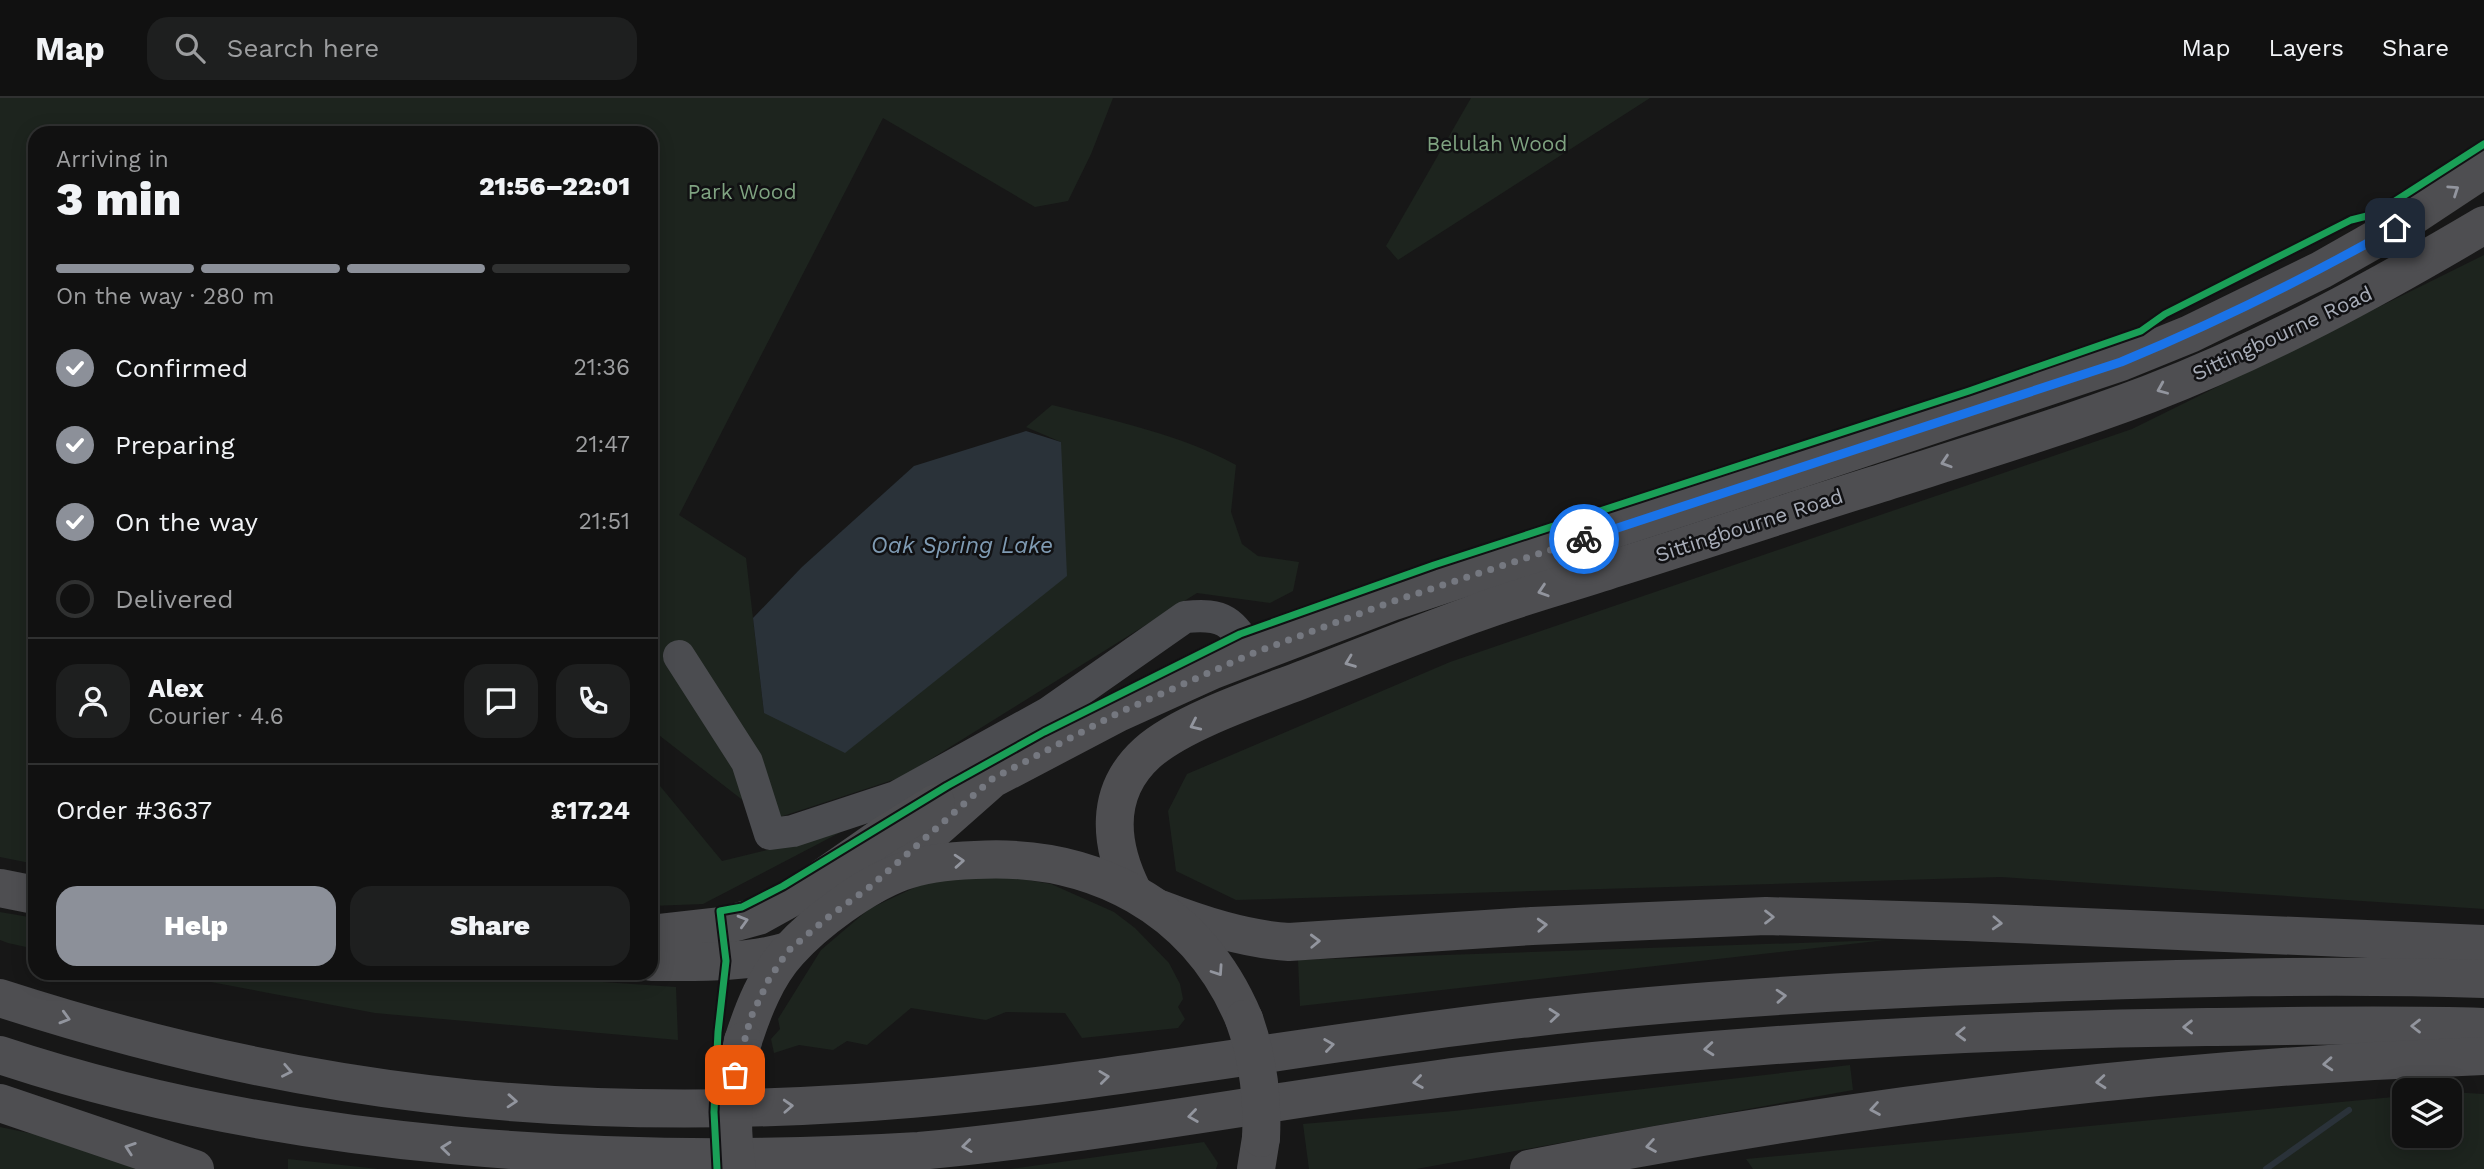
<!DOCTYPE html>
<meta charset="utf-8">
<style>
body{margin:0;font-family:"Work Sans",sans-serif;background:#1e1f1f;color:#f1f3f6;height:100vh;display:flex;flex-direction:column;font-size:26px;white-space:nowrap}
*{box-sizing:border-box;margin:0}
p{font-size:23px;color:#9c9d9f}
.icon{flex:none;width:38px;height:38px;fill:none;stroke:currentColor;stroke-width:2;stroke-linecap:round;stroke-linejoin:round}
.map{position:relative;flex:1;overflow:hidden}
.drawer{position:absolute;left:28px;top:28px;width:630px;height:854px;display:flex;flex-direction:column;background:#111;border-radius:21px;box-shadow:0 4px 18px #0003,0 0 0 2px #303131}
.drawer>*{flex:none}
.fabs{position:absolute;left:2392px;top:980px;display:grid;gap:14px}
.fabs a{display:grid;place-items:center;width:70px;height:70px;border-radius:14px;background:#111;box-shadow:0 4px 18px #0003,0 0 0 2px #303131;font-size:35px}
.pin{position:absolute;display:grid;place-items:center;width:60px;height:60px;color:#fff;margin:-30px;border-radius:14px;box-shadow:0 4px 10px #0006}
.courier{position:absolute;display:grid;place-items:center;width:70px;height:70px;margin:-35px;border:5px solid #1a73e8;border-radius:50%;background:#fff;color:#222;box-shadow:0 2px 9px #0007}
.summary em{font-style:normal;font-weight:800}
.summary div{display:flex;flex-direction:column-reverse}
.summary{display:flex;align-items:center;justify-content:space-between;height:119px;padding:0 28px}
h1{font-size:46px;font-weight:800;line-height:52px}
.bar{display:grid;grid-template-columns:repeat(4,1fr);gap:10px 7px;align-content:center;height:84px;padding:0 28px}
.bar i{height:9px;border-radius:5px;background:#303131}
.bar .active{background:#8c9099}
.bar p{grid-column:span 4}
.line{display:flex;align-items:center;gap:18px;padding:0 28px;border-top:2px solid #303131}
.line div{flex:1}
.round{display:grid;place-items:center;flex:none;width:74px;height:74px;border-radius:21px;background:#1e1f1f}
ol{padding:0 28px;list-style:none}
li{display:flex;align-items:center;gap:21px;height:77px}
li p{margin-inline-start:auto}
li .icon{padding:7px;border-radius:50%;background:#8c9099;color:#fff;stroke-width:4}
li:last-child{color:#9c9d9f}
li i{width:38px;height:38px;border:4px solid #303131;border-radius:50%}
.primary-button{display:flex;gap:14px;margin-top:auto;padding:14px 28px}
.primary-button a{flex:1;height:80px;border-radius:21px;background:#8c9099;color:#fff;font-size:28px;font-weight:800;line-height:80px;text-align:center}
.primary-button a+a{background:#1e1f1f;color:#f1f3f6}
header{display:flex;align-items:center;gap:42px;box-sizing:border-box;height:98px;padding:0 35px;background:#111;border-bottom:2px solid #303131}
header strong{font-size:33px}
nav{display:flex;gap:38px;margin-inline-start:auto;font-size:24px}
.search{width:490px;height:63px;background:#1e1f1f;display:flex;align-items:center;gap:18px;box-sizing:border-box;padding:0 24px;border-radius:21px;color:#9c9d9f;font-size:26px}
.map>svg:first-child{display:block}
.green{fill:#1d241e}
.water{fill:#2a3239}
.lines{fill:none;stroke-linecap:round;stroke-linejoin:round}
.stream{stroke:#2a3239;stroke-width:6}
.minor{stroke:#4b4c50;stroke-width:32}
.highway{stroke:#4e4e51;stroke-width:38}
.highway-bridge{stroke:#4e4e51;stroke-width:38}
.cycleway-casing{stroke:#111113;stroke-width:11}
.cycleway{stroke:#1a9f57;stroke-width:7}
.oneway{stroke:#92959e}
.done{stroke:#757880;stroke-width:7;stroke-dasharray:0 12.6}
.route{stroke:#1a73e8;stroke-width:9}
.labels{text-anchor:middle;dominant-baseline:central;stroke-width:5;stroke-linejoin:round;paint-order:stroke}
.park-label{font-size:21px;fill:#7fa381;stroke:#111113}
.street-label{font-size:21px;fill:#a8adb8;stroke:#111113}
.water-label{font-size:23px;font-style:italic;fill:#7f9bb3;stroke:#111113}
</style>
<header>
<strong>Map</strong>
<div class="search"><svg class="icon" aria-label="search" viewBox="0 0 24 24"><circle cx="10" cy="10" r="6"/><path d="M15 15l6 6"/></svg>Search here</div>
<nav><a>Map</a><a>Layers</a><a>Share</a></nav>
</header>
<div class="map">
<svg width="2484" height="1071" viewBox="0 0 2484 1071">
<rect width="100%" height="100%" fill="#171717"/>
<!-- green -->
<g class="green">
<path d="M0 0H1113L1091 56 1068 103 1035 109 883 20 679 417 746 460 764 615 1061 344 1026 329 1052 307C1112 322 1182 337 1236 367L1231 414 1242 446 1258 458 1299 464 1293 493 1270 505 1197 495 902 679 777 720 749 707 651 631V35H35V766L0 759Z"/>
<polygon points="1471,0 1650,0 1398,162 1386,148"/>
<polygon points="2484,157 2484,811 2001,779 1236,802 1176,773 1168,713 1187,676 1450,564 2132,331"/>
<polygon points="651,677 722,763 841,734 703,806 651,808"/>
<polygon points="981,774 1051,786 1114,814 1135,830 1169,865 1180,886 1183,901 1178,909 1185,921 1178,930 1082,940 1065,915 1006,914 986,922 911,910 867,947 847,943 833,952 799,947 774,955 771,941 780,931 778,921 821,852 869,811 922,786"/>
<polygon points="0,814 35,820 35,851 8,845 0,842"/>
<polygon points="1886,842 1300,908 1298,862"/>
<polygon points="163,875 470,875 676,889 678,942 375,915"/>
<polygon points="1850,967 1853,992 1416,1071 1309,1071 1303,1026 1454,1013"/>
<polygon points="2450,994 2484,996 2484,1071 1753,1071 1746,1061 2404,998 2404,1038 2450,1038"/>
<polygon points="0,1029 53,1040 155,1071 0,1071"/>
<polygon points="1204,1044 1218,1065 1216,1071 1010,1071"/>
<polygon points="288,1061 378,1071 288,1071"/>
</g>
<!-- water -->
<polygon class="water" points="1026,333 1061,344 1067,478 845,655 764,615 753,520 802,469 914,368"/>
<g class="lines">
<!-- stream -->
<polyline class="stream" points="2266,1071 2349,1012"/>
<!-- minor -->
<path class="minor" d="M679 558 747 664 770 736 793 733 896 699 1048 615 1185 519C1224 515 1232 523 1251 556"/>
<!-- highway -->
<g class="highway">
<polyline points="871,788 992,681 1118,615 1213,572 1391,504 1485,473 1797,372 2121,264 2190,236 2321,172 2395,130 2484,71"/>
<polyline points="0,790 35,797"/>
<path d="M1133 794C1109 746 1104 694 1147 655 1180 625 1257 599 1299 583 1356 561 1413 538 1471 517 1518 499 1568 486 1616 470 1702 443 1788 414 1875 387 1966 358 2059 330 2149 296 2266 251 2376 191 2484 127"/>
<path d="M1160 811C1202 827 1244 841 1289 844L1532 828 1766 818 1967 824 2484 846"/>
<polyline points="651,836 722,828 758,818 805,792 881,739 936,705"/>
<path d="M651 864C697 864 744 866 788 853"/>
<path d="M0 900C139 945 284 979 429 996 570 1013 714 1014 856 1005 1082 991 1305 945 1530 920 1692 901 1856 892 2019 886 2174 880 2329 876 2484 881"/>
<path d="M743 943C753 912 766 878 789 853 815 824 864 788 901 774 925 765 950 763 975 762 1093 755 1197 809 1244 921"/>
<path d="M0 957C286 1052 619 1071 919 1053 1111 1035 1301 997 1492 974 1730 946 1968 932 2207 929 2299 928 2392 926 2484 929"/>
<polyline points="0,1005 195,1071"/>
<polyline points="1256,1071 1261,1040"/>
<path d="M1529 1071C1844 1008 2163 970 2484 958"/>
</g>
<!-- highway-bridge -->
<g class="highway-bridge">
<path d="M1244 921C1258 960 1263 998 1261 1040"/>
<path d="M737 1071C730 1027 732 986 743 943"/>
</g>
<!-- cycleway casing -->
<g class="cycleway-casing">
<polyline id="cycleway" points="717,1071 714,1014 718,934 726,863 720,813 742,809 783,788 947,688 1044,634 1240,536 1434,467 1969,293 2141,233 2165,216 2351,122 2375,116 2484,46"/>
</g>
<!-- cycleway -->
<use href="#cycleway" class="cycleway"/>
</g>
<!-- one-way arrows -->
<defs><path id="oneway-chevron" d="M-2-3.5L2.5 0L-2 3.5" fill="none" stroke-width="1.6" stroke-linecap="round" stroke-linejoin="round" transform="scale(1.75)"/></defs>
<g class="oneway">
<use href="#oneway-chevron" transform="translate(2454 92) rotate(-34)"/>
<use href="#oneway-chevron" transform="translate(2162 291) rotate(157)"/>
<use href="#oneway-chevron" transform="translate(1946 364) rotate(162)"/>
<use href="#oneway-chevron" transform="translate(1543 493) rotate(162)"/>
<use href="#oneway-chevron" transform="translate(1350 564) rotate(159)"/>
<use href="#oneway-chevron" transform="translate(1195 627) rotate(155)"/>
<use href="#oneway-chevron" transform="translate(959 763) rotate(-4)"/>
<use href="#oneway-chevron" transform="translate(1769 819)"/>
<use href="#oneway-chevron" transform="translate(743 823) rotate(-16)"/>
<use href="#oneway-chevron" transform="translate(1997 825) rotate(3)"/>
<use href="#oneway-chevron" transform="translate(1542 827) rotate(-3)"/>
<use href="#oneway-chevron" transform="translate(1315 843) rotate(-2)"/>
<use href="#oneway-chevron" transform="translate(1218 873) rotate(56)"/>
<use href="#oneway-chevron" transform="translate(1781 898) rotate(-4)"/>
<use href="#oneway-chevron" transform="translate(1554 917) rotate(-5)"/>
<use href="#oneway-chevron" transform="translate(65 920) rotate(16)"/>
<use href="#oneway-chevron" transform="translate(2416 928) rotate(-180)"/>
<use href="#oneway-chevron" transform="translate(2188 929) rotate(179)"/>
<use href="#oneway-chevron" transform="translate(1961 936) rotate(178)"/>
<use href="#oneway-chevron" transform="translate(1329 947) rotate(-8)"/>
<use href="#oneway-chevron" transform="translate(1709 951) rotate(175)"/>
<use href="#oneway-chevron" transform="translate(2328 966) rotate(176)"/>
<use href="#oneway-chevron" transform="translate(287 973) rotate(11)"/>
<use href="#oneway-chevron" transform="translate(1104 979) rotate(-7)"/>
<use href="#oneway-chevron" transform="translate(1418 984) rotate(172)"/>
<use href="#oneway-chevron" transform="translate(2101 984) rotate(175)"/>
<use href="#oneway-chevron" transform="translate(512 1003) rotate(4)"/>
<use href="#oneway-chevron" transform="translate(788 1008) rotate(-3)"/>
<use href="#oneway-chevron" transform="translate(1875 1011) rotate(171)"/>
<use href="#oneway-chevron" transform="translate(1193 1018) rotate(172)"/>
<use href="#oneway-chevron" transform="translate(967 1048) rotate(173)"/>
<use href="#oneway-chevron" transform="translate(1651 1048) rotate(170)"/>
<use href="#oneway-chevron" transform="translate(130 1050) rotate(-161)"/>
<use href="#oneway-chevron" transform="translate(446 1050) rotate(-174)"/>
</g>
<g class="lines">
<!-- done -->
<polyline class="done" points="735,977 751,919 769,881 788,853 827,820 871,788 992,681 1118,615 1251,556 1391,504 1584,441"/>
<!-- route -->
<path class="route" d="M1584 441 2121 264C2215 225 2306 180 2395 130"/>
</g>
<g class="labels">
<!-- park labels -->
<g class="park-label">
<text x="1497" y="45">Belulah Wood</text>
<text x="742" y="93">Park Wood</text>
</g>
<!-- street labels -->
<g class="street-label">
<text transform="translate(2282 235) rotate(-25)">Sittingbourne Road</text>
<text transform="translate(1749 427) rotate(-18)">Sittingbourne Road</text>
</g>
<!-- water labels -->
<g class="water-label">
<text x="962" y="447">Oak Spring Lake</text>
</g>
</g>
</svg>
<div class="fabs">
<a><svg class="icon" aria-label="layers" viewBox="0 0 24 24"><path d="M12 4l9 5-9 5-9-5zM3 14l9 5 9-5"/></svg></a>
</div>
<div class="pin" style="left:735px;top:977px;background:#ea580c"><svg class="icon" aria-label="bag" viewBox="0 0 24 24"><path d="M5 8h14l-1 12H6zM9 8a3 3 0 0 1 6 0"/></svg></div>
<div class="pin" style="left:2395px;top:130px;background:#1f2937"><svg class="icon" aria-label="home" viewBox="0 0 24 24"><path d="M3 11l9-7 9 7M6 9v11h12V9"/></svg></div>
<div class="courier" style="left:1584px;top:441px"><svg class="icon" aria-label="bike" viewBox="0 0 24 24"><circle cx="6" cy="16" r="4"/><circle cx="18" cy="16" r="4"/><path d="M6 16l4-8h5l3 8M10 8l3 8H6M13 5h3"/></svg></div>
<section class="drawer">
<div class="summary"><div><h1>3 min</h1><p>Arriving in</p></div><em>21:56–22:01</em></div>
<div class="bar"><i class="active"></i><i class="active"></i><i class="active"></i><i></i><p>On the way · 280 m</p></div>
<ol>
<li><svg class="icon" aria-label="check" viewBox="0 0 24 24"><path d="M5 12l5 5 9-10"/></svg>Confirmed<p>21:36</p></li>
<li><svg class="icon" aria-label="check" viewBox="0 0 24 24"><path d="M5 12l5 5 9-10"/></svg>Preparing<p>21:47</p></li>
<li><svg class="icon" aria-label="check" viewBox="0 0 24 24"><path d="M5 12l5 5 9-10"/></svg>On the way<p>21:51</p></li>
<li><i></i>Delivered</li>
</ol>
<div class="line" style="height:126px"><a class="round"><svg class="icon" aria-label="person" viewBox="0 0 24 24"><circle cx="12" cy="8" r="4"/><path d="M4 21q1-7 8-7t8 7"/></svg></a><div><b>Alex</b><p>Courier · 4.6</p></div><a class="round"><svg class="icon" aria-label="chat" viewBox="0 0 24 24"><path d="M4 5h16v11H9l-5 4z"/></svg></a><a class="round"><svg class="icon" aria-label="phone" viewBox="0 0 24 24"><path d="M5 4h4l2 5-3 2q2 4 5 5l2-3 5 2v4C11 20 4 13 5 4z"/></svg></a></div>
<div class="line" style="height:91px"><div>Order #3637</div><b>£17.24</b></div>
<div class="primary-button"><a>Help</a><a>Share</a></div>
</section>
</div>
